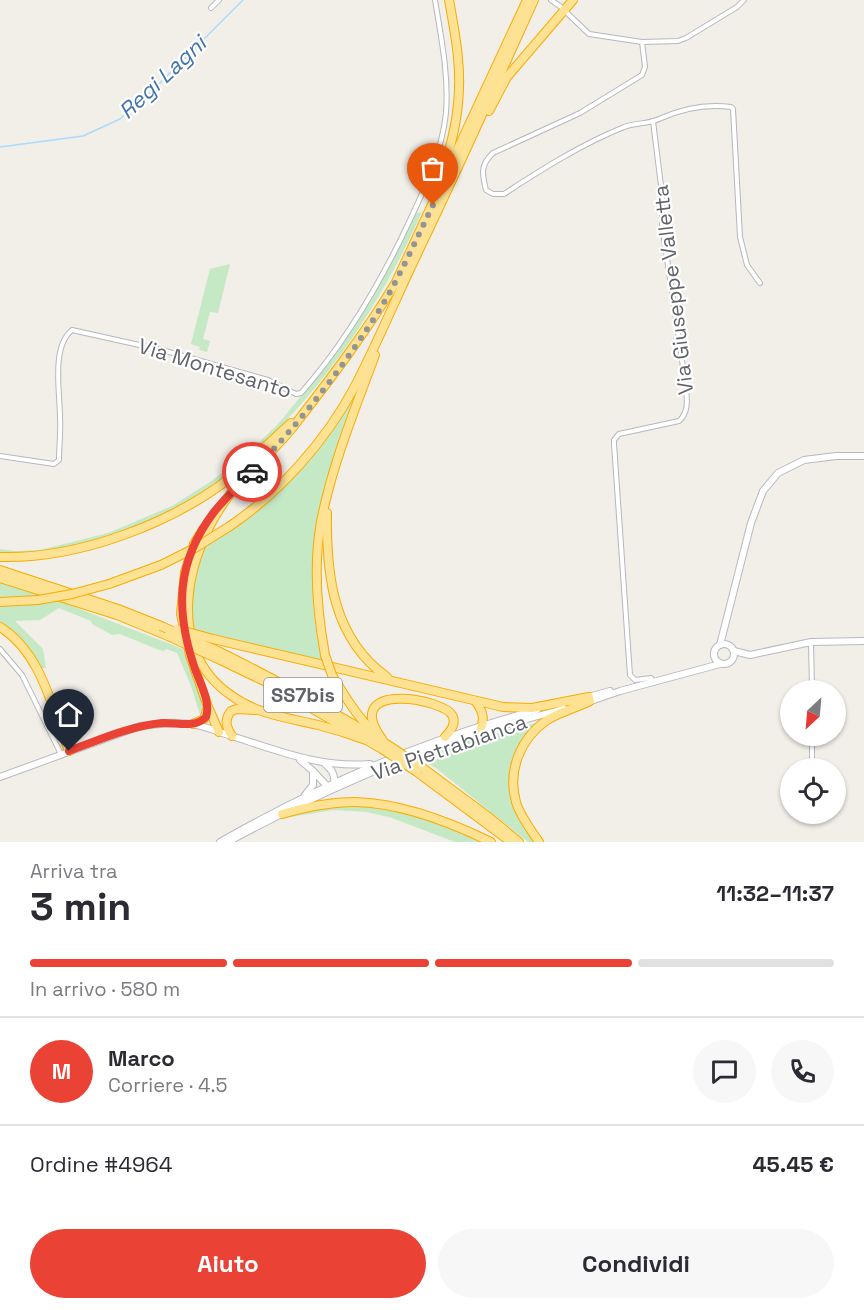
<!DOCTYPE html>
<html lang="it">
<meta charset="utf-8">
<style>
body{margin:0;font-family:"Space Grotesk",sans-serif;background:#f7f7f7;color:#2b2b33;height:100vh;display:flex;flex-direction:column;font-size:22px;white-space:nowrap}
*{box-sizing:border-box;margin:0}
p{font-size:20px;color:#7c7c81}
.icon{flex:none;width:33px;height:33px;fill:none;stroke:currentColor;stroke-width:2;stroke-linecap:round;stroke-linejoin:round}
.map{position:relative;height:842px;overflow:hidden}
.panel{display:flex;flex-direction:column;background:#fff;flex:1}
.panel>*{flex:none}
.needle{width:39px;rotate:206deg}
.fabs{position:absolute;left:780px;top:680px;display:grid;gap:12px}
.fabs a{display:grid;place-items:center;width:66px;height:66px;border-radius:50%;background:#fff;box-shadow:0 2px 4px #0004;font-size:30px}
.pin{position:absolute;display:grid;place-items:center;width:51px;height:51px;color:#fff;margin:-62px -26px;border-radius:50% 50% 50% 0;rotate:-45deg;box-shadow:0 0 6px #0007}
.pin .icon{rotate:45deg}
.courier{position:absolute;display:grid;place-items:center;width:60px;height:60px;margin:-30px;border:4px solid #ea4335;border-radius:50%;background:#fff;color:#222;box-shadow:0 2px 8px #0007}
.head em{font-style:normal;font-weight:800}
.head div{display:flex;flex-direction:column-reverse}
.head{display:flex;align-items:center;justify-content:space-between;height:102px;padding:0 30px}
h1{font-size:39px;font-weight:800;line-height:45px}
.bar{display:grid;grid-template-columns:repeat(4,1fr);gap:9px 6px;align-content:center;height:72px;padding:0 30px}
.bar i{height:8px;border-radius:4px;background:#e1e1e2}
.bar .selected{background:#ea4335}
.bar p{grid-column:span 4}
.line{display:flex;align-items:center;gap:15px;padding:0 30px;border-top:2px solid #e1e1e2}
.line div{flex:1}
.round{display:grid;place-items:center;flex:none;width:63px;height:63px;border-radius:32px;background:#f7f7f7}
.cta{display:flex;gap:12px;margin-top:auto;padding:12px 30px}
.cta a{flex:1;height:69px;border-radius:36px;background:#ea4335;color:#fff;font-size:24px;font-weight:800;line-height:69px;text-align:center}
.cta a+a{background:#f7f7f7;color:#2b2b33}
.map>svg:first-child{display:block}
.green{fill:#c5e8c5}
.lines{fill:none;stroke-linecap:round;stroke-linejoin:round}
.stream{stroke:#aadaff;stroke-width:1.5}
.street-casing{stroke:#b5b8bc;stroke-width:6}
.secondary-casing{stroke:#b6babf;stroke-width:8}
.highway-casing{stroke:#f9ab00;stroke-width:10}
.street{stroke:#fff;stroke-width:4}
.secondary{stroke:#fff;stroke-width:6}
.highway{stroke:#fde293;stroke-width:8}
.highway-bridge-casing{stroke:#f9ab00;stroke-width:10;stroke-linecap:butt}
.highway-bridge{stroke:#fde293;stroke-width:8}
.done{stroke:#929495;stroke-width:6;stroke-dasharray:0 10.8}
.route{stroke:#ea4335;stroke-width:8}
.labels{text-anchor:middle;dominant-baseline:central;stroke-width:4.5;stroke-linejoin:round;paint-order:stroke}
.shield{fill:#fff;stroke:#8f9295;stroke-width:1.5}
.shield-label{font-size:20px;font-weight:bold;fill:#5f6368}
.street-label{font-size:21px;fill:#5f6368;stroke:#fff}
.water-label{font-size:22px;font-style:italic;fill:#4174aa;stroke:#fff}
</style>
<div class="map">
<svg width="864" height="842" viewBox="0 0 864 842">
<rect width="100%" height="100%" fill="#f1efe8"/>
<!-- green -->
<g class="green">
<path d="M422 212C363 344 264 479 125 531 84 547 43 551 0 555V549L15 551 40 550 108 533 172 506 210 482 247 454 279 423 314 380 363 310 414 214Z"/>
<polygon points="230,264 218,313 210,312 203,339 210,341 207,352 199,350 200,347 191,344 210,269"/>
<path d="M355 394C325 481 297 570 323 662L191 629 190 600 202 548 232 529 326 437Z"/>
<polygon points="0,582 42,596 0,599"/>
<polygon points="59,601 183,649 205,707 201,718 191,686 177,653 166,649 164,651 159,650 120,634 112,635 92,624 91,621 59,608 40,620 15,621 43,649 46,668 39,668 0,624 0,606"/>
<polygon points="539,722 528,732 519,745 513,758 510,780 536,842 528,842 436,768 419,758 473,739"/>
<path d="M331 806C386 804 434 820 483 842H455L392 818 367 812 333 810 285 818V816Z"/>
</g>
<g class="lines">
<!-- stream -->
<polyline class="stream" points="0,147 83,136 120,119 146,97 243,0"/>
<!-- street casing -->
<g class="street-casing">
<g id="street">
<polyline points="551,0 561,7"/>
<path d="M744 0 737 7 686 38 678 41 642 42 645 67 642 75 580 113 493 153C480 165 482 174 486 190L493 194H504C542 169 582 144 624 127 635 123 648 124 659 119 681 109 707 104 731 107L733 109 740 237 747 265 760 283"/>
<polyline points="211,8 219,0"/>
<polyline points="566,12 589,34 642,42"/>
<path d="M653 121 662 194V225L686 387C687 400 689 412 679 421L619 434 614 440V444L630 675 635 680 651 678 654 683"/>
<path d="M0 456 54 464 59 460C59 446 61 431 60 417 60 393 51 347 72 330L162 350 268 380 296 394 301 393C346 342 381 282 410 220 426 186 442 151 446 113 449 75 441 37 435 0"/>
<polyline points="811,642 812,690"/>
<polyline points="0,649 22,675 61,754"/>
<polyline points="812,735 812,768"/>
</g>
</g>
<!-- secondary casing -->
<g class="secondary-casing">
<g id="secondary">
<circle cx="724" cy="654" r="10"/>
<polyline points="720,645 751,523 763,491 778,473 804,460 836,456 864,456"/>
<polyline points="734,651 750,655 811,642 864,641"/>
<polyline points="585,698 610,691"/>
<polyline points="588,702 620,691 720,664"/>
<polyline points="300,760 313,771 313,785 305,795"/>
<path d="M325 764C332 770 335 774 334 783"/>
<polyline points="313,771 328,787"/>
<path d="M0 777 140 726C157 724 174 722 191 724 206 726 221 733 235 737 281 752 322 768 370 764"/>
<path d="M220 842C320 785 425 739 537 710"/>
<path d="M228 842C299 803 373 769 450 742 487 729 526 719 564 709"/>
</g>
</g>
<!-- highway casing -->
<g class="highway-casing">
<g id="highway">
<polyline points="489,111 507,77 573,0"/>
<path d="M442 176C449 151 456 128 458 103 462 68 455 33 449 0"/>
<path d="M327 513C326 575 333 639 387 677"/>
<path d="M230 526C280 492 325 442 354 388 377 344 396 298 418 252 458 169 496 84 534 0"/>
<path d="M0 557C77 559 169 525 230 478 251 461 271 441 291 423"/>
<polyline points="0,570 118,609 161,626"/>
<polyline points="0,578 117,615 168,636"/>
<polyline points="109,584 161,565"/>
<polyline points="0,602 38,600"/>
<path d="M0 627C41 652 52 708 69 751"/>
<polyline points="213,639 503,707 532,708 589,697"/>
<path d="M218 651C275 679 330 710 385 743"/>
<path d="M325 655C317 611 313 565 321 522 332 465 355 409 375 355"/>
<polyline points="216,658 264,681 382,749"/>
<path d="M332 675C344 695 356 715 373 732"/>
<path d="M476 702C484 713 485 720 479 733"/>
<polyline points="209,709 219,732"/>
<polyline points="193,724 204,719 208,707 190,655 181,614 185,572 194,544 204,528"/>
<path d="M232 736C226 727 224 720 231 711L237 709 255 710"/>
<path d="M382 739C339 680 447 698 453 717 456 725 450 732 445 737"/>
<path d="M366 740C350 734 334 729 318 725 288 718 257 714 232 696 162 649 186 550 231 493 250 470 274 451 293 427 331 378 364 335 396 282L527 0"/>
<polyline points="424,769 490,818 519,842"/>
<polyline points="417,772 511,842"/>
<path d="M282 814C306 807 330 802 355 802 402 803 450 822 491 842"/>
<path d="M539 842C531 830 520 816 516 802 507 770 521 738 547 720 560 712 576 708 590 701"/>
</g>
</g>
<!-- street -->
<use href="#street" class="street"/>
<!-- secondary -->
<use href="#secondary" class="secondary"/>
<!-- highway -->
<use href="#highway" class="highway"/>
<!-- highway-bridge casing -->
<g class="highway-bridge-casing">
<g id="highway-bridge">
<polyline points="161,565 195,548 230,526"/>
<polyline points="38,600 72,594 109,584"/>
<polyline points="161,626 218,651"/>
<polyline points="177,629 213,639"/>
<polyline points="168,636 216,658"/>
<polyline points="325,655 332,675"/>
<polyline points="385,743 424,769"/>
<polyline points="382,749 417,772"/>
</g>
</g>
<!-- highway-bridge -->
<use href="#highway-bridge" class="highway-bridge"/>
</g>
<g class="lines">
<!-- done -->
<path class="done" d="M252 472C295 428 335 378 369 326 395 288 413 246 433 205"/>
<!-- route -->
<path class="route" d="M69 751C99 740 130 726 162 723 177 722 194 729 206 717 211 702 200 683 195 669 175 611 176 562 214 512 225 498 239 485 252 472"/>
</g>
<g class="labels">
<!-- shield labels -->
<rect class="shield" x="264" y="678" width="78" height="34" rx="4.5"/>
<g class="shield-label">
<text x="303" y="695">SS7bis</text>
</g>
<!-- street labels -->
<g class="street-label">
<text transform="translate(673 290) rotate(-97)">Via Giuseppe Valletta</text>
<text transform="translate(215 368) rotate(17)">Via Montesanto</text>
<text transform="translate(449 747) rotate(-19)">Via Pietrabianca</text>
</g>
<!-- water labels -->
<g class="water-label">
<text transform="translate(162 77) rotate(-43)">Regi Lagni</text>
</g>
</g>
</svg>
<div class="fabs">
<a><svg class="needle" viewBox="-14 -14 28 28"><path d="M0-13l5 13h-10z" fill="#e53935"/><path d="M0 13l5-13h-10z" fill="#7c7c81"/></svg></a>
<a><svg class="icon" aria-label="locate" viewBox="0 0 24 24"><circle cx="12" cy="12" r="6"/><path d="M12 2v4M12 18v4M2 12h4M18 12h4"/></svg></a>
</div>
<div class="pin" style="left:433px;top:205px;background:#ea580c"><svg class="icon" aria-label="bag" viewBox="0 0 24 24"><path d="M5 8h14l-1 12H6zM9 8a3 3 0 0 1 6 0"/></svg></div>
<div class="pin" style="left:69px;top:751px;background:#1f2937"><svg class="icon" aria-label="home" viewBox="0 0 24 24"><path d="M3 11l9-7 9 7M6 9v11h12V9"/></svg></div>
<div class="courier" style="left:252px;top:472px"><svg class="icon" aria-label="car" viewBox="0 0 24 24"><path d="M5 17H2v-5l4-1 3-4h7l3 4 3 1v5h-3M9 17h6M6 11h13"/><circle cx="7" cy="17" r="2"/><circle cx="17" cy="17" r="2"/></svg></div>
</div>
<section class="panel">
<div class="head"><div><h1>3 min</h1><p>Arriva tra</p></div><em>11:32–11:37</em></div>
<div class="bar"><i class="selected"></i><i class="selected"></i><i class="selected"></i><i></i><p>In arrivo · 580 m</p></div>
<div class="line" style="height:108px"><b class="round" style="background:#ea4335;color:#fff">M</b><div><b>Marco</b><p>Corriere · 4.5</p></div><a class="round"><svg class="icon" aria-label="chat" viewBox="0 0 24 24"><path d="M4 5h16v11H9l-5 4z"/></svg></a><a class="round"><svg class="icon" aria-label="phone" viewBox="0 0 24 24"><path d="M5 4h4l2 5-3 2q2 4 5 5l2-3 5 2v4C11 20 4 13 5 4z"/></svg></a></div>
<div class="line" style="height:78px"><div>Ordine #4964</div><b>45.45 €</b></div>
<div class="cta"><a>Aiuto</a><a>Condividi</a></div>
</section>
